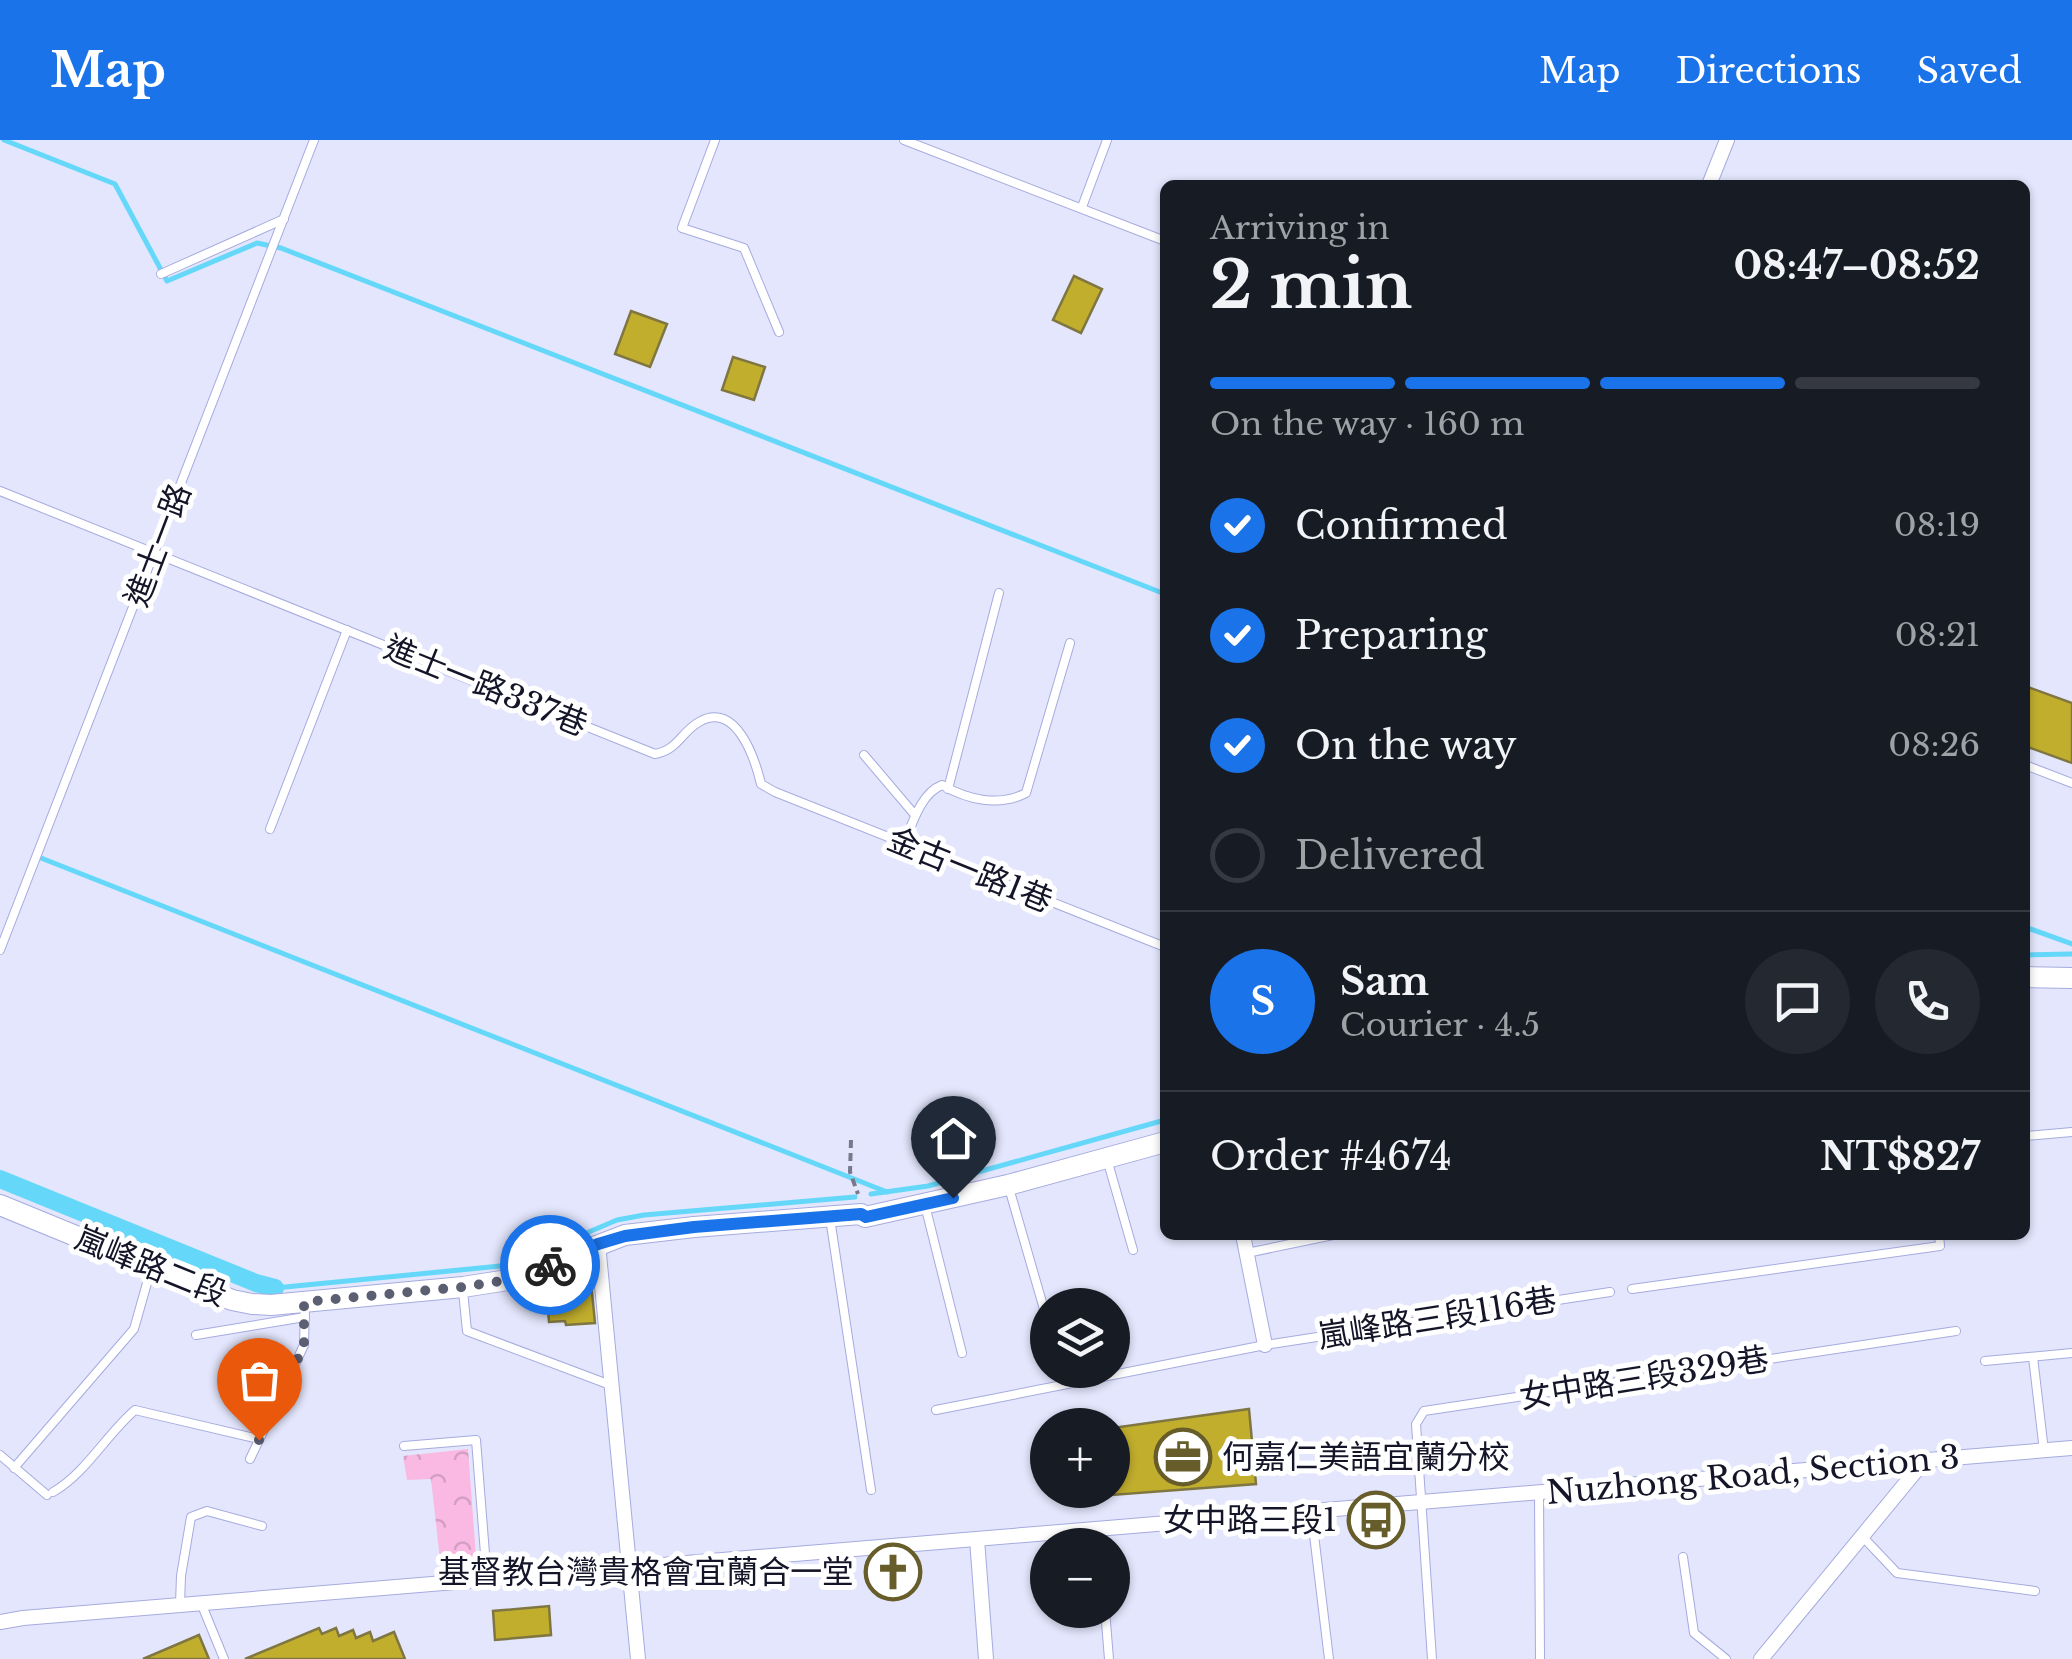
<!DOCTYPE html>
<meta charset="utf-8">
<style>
body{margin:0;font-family:"Libre Baskerville","Noto Sans TC",serif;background:#242831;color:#f1f3f6;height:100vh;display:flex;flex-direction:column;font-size:38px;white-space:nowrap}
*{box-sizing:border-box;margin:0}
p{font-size:32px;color:#9ea1a6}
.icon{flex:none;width:55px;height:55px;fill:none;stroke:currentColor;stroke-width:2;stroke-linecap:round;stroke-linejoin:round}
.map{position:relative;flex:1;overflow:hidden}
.panel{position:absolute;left:1160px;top:40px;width:870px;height:1060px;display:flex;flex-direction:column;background:#171b24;border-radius:15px;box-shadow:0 2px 8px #0004}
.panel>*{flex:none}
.buttons{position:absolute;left:1030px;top:1148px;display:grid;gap:20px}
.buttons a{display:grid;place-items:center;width:100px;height:100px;border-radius:50%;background:#171b24;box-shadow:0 2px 8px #0004;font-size:50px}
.pin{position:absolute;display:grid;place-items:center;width:85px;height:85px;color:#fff;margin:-102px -42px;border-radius:50% 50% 50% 0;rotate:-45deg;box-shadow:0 0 10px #0007}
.pin .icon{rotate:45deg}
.courier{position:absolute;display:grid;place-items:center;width:100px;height:100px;margin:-50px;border:8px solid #1a73e8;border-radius:50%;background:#fff;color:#222;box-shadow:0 2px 12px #0007}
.headline em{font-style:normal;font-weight:800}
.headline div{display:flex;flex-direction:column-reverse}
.headline{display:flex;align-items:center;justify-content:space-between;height:170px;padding:0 50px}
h1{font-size:65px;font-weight:800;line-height:75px}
.bar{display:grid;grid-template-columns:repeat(4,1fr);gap:15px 10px;align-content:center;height:120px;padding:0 50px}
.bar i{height:12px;border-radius:8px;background:#363941}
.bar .current{background:#1a73e8}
.bar p{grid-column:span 4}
.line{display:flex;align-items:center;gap:25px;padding:0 50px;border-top:2px solid #363941}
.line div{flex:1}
.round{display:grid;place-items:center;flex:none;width:105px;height:105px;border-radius:52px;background:#242831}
ol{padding:0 50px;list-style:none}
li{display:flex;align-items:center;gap:30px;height:110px}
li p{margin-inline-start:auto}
li .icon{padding:10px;border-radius:50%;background:#1a73e8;color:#fff;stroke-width:4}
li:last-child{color:#9ea1a6}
li i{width:55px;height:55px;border:5px solid #363941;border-radius:50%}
header{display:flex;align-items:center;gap:60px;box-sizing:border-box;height:140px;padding:0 50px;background:#1a73e8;color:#fff}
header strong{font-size:48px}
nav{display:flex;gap:55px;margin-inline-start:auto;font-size:35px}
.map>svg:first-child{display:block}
.park{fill:url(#park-crowns)}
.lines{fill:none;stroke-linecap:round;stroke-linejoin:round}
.stream{stroke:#65d8fa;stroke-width:5}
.canal{stroke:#65d8fa;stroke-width:18}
.building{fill:#c1ae2d;stroke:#7f7641;stroke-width:2.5}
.lane-casing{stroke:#a6abdf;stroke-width:10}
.street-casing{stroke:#a6abdf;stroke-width:16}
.secondary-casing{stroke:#a6abdf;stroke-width:22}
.path{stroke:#77798d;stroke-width:4;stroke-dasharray:8 5;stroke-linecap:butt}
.lane{stroke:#fff;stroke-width:8}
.street{stroke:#fff;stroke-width:14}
.secondary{stroke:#fff;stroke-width:20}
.done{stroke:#5c5e72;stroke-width:10;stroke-dasharray:0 18}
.route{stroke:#1a73e8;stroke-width:12}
.labels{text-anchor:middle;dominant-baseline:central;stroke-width:10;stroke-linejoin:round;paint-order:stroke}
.street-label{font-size:32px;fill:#141528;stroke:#fff}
.poi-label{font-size:32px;fill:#141528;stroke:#fff;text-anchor:end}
</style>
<header>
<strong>Map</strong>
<nav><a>Map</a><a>Directions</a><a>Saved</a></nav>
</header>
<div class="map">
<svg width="2072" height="1519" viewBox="0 0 2072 1519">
<defs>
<pattern id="park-crowns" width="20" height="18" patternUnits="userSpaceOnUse" patternTransform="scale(2.5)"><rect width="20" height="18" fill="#fab9e3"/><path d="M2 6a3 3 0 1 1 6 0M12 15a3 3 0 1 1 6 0" fill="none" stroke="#d59ec3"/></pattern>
</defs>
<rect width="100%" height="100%" fill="#e3e6fc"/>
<!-- park -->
<polygon class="park" points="468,1309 476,1417 440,1420 431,1339 407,1340 403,1316"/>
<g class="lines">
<!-- stream -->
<g class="stream">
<polyline points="4,0 115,44 167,141 257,103 281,108 1165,454"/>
<polyline points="41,718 887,1052"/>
<polyline points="2025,787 2072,804"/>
<polyline points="2025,815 2072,814"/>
<polyline points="871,1054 928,1046 1165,980"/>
<polyline points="275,1148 511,1125 617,1080 644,1075 855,1057"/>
</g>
<!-- canal -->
<polyline class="canal" points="0,1039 256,1143 275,1148"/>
</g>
<!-- building -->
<g class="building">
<polygon points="1074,136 1102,149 1081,193 1053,180"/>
<polygon points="631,171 667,184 650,227 615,214"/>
<polygon points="733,217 765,227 754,260 722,250"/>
<polygon points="2025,546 2072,563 2072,623 2025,606"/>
<polygon points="591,1142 595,1183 566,1185 565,1181 549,1182 546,1146"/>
<polygon points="1249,1269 1256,1344 1112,1355 1112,1288"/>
<polygon points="549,1466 551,1495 495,1500 493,1471"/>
<polygon points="319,1488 322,1494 336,1488 339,1496 353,1490 356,1498 370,1492 373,1501 394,1492 405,1519 245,1519"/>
<polygon points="199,1495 209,1519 143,1519"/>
</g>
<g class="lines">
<!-- lane casing -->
<g class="lane-casing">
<g id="lane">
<polyline points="715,0 682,88 744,108 779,192"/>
<polyline points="904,0 1165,101"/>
<polyline points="1082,67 1107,0"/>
<polyline points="161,134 284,79"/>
<path d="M0 351 655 614C678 610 681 592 699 582 736 560 755 619 761 644L775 652 1165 807"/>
<polyline points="864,615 915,675"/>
<polyline points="2025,625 2072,643"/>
<polyline points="948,649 999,453"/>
<polyline points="270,689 347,490"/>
<path d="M904 704C912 684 921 653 942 645 968 660 999 667 1026 653L1070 503"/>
<polyline points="0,810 314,0"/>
<polyline points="2025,996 2072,992"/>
<polyline points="1107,1019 1133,1110"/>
<polyline points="1009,1048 1048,1183"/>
<polyline points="925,1065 962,1213"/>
<polyline points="830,1078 871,1350"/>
<polyline points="1247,1113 1333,1095"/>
<polyline points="1632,1149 1940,1106 1939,1095"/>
<polyline points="463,1151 467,1191 613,1246"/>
<polyline points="196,1195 305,1177"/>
<polyline points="2033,1217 2044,1311"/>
<polyline points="1985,1221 2072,1213"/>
<polyline points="936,1270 1265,1205 1610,1152"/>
<polyline points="404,1306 476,1300 487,1439"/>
<polyline points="0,1315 47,1355"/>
<polyline points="250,1319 304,1205 305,1166"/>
<polyline points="14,1328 134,1189 151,1129"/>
<path d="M53 1352C86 1333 106 1295 135 1270L259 1299"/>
<polyline points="1539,1352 1540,1519"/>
<polyline points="1311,1370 1329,1519"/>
<polyline points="1861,1395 1897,1433 2035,1451"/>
<polyline points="1683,1417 1694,1493 1726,1519"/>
<polyline points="201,1463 224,1519"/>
<polyline points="180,1464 181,1436 191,1377 207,1371 262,1386"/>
<polyline points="1105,1470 1109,1519"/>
<polyline points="1432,1519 1416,1284 1424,1271 1956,1191"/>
</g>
</g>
<!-- street casing -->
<g class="street-casing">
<g id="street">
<polyline points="1709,45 1727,0"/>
<polyline points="1243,1095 1265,1205"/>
<polyline points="598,1104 638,1519"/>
<polyline points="977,1399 986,1519"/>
<polyline points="0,1482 23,1478 2072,1308"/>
<polyline points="1761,1519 1924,1321"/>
</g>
</g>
<!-- secondary casing -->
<g class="secondary-casing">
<g id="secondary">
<polyline points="2025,837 2072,838"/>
<polyline points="0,1065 232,1160 252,1164 271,1165 463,1147 508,1140 625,1095 694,1087 861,1074 865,1077 1008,1045 1165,1002"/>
</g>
</g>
<!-- path -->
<polyline class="path" points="851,1000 850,1032 858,1054"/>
<!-- lane -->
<use href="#lane" class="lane"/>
<!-- street -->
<use href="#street" class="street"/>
<!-- secondary -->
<use href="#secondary" class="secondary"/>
</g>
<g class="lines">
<!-- done -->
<polyline class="done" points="259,1300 304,1206 304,1162 463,1147 508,1140 550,1125"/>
<!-- route -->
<polyline class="route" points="550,1125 598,1104 625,1096 694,1087 861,1074 866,1077 953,1058"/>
</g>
<!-- icons -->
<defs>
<g id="office-ring" transform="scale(2.875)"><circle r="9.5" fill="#fff" stroke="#665d2a" stroke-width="1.5"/><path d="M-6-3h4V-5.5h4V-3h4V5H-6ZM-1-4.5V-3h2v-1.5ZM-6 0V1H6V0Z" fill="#665d2a"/></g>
<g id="bus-ring" transform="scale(2.875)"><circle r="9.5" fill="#fff" stroke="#665d2a" stroke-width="1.5"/><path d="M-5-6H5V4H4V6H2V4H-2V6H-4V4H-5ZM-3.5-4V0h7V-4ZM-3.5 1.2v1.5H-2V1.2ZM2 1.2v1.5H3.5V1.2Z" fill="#665d2a"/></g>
<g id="church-ring" transform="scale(2.875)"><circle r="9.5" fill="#fff" stroke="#665d2a" stroke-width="1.5"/><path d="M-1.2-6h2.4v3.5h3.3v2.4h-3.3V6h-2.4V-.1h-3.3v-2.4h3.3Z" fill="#665d2a"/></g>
</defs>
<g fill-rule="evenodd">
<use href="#office-ring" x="1183" y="1317"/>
<use href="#bus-ring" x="1376" y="1380"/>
<use href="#church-ring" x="893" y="1432"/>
</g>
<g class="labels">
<!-- street labels -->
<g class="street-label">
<text transform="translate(158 405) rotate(-69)">進士一路</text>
<text transform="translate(486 546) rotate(22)">進士一路337巷</text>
<text transform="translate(970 730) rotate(22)">金古一路1巷</text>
<text transform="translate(151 1126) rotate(22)">嵐峰路二段</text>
<text transform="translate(1437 1178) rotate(-9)">嵐峰路三段116巷</text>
<text transform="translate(1644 1238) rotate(-9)">女中路三段329巷</text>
<text transform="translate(1753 1335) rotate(-5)">Nuzhong Road, Section 3</text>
</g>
<!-- poi labels -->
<g class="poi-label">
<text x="1222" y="1317" text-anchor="start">何嘉仁美語宜蘭分校</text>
<text x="1337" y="1380">女中路三段1</text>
<text x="854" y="1432">基督教台灣貴格會宜蘭合一堂</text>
</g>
</g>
</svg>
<div class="buttons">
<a><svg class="icon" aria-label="layers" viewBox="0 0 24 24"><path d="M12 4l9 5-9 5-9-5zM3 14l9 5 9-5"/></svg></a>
<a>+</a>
<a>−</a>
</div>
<div class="pin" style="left:259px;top:1300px;background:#ea580c"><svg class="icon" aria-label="bag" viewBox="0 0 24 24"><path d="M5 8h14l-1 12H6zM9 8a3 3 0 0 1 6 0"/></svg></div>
<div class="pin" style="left:953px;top:1058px;background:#1f2937"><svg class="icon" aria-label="home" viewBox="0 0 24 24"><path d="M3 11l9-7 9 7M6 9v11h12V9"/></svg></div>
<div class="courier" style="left:550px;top:1125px"><svg class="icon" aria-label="bike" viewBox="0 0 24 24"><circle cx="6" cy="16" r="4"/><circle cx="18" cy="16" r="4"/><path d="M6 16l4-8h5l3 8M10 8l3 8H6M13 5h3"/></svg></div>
<section class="panel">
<div class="headline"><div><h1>2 min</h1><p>Arriving in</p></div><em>08:47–08:52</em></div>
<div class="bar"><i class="current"></i><i class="current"></i><i class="current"></i><i></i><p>On the way · 160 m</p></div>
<ol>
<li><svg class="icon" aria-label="check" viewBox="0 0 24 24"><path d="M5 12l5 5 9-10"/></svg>Confirmed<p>08:19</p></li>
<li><svg class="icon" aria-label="check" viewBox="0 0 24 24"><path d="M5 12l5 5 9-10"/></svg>Preparing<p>08:21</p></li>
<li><svg class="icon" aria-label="check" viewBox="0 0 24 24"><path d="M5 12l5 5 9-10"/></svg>On the way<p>08:26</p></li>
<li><i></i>Delivered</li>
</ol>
<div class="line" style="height:180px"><b class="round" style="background:#1a73e8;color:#fff">S</b><div><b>Sam</b><p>Courier · 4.5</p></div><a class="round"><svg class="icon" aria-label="chat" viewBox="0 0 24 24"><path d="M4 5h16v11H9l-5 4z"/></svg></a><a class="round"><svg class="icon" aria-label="phone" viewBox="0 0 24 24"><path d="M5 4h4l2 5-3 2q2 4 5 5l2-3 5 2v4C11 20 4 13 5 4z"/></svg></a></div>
<div class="line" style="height:130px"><div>Order #4674</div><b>NT$827</b></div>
</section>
</div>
